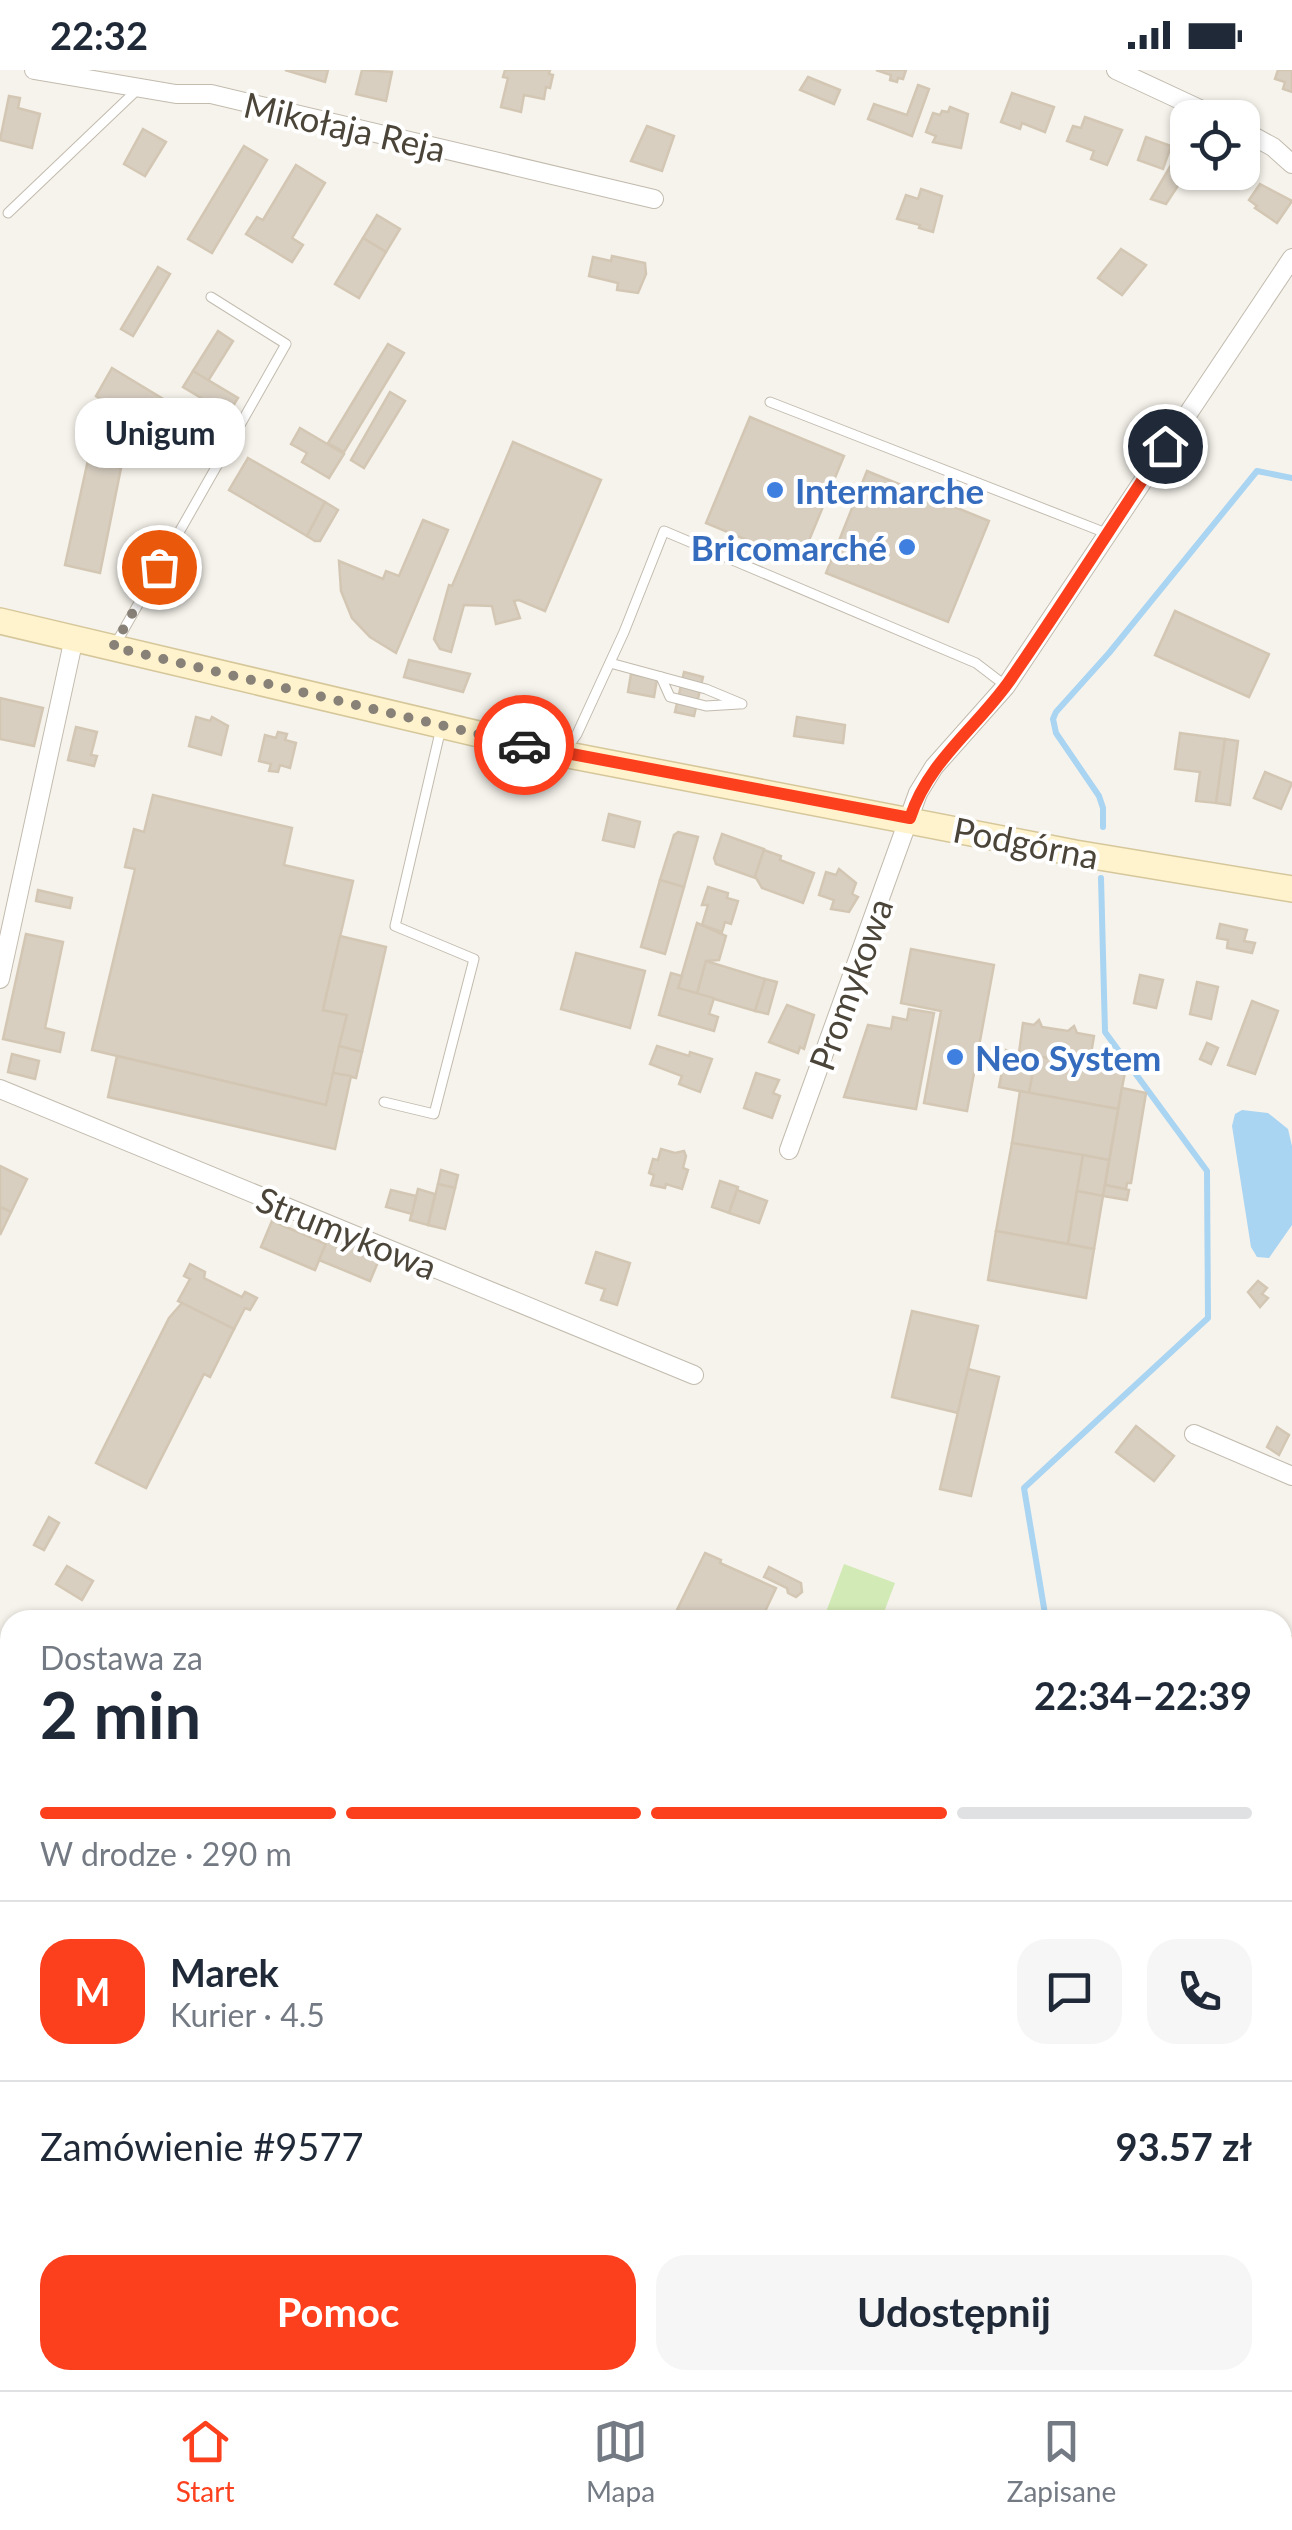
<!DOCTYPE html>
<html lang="pl">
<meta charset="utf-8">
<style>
body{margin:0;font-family:Lato,sans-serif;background:#f6f6f7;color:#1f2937;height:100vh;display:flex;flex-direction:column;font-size:38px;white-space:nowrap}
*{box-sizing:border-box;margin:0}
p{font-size:32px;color:#747a83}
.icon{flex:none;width:55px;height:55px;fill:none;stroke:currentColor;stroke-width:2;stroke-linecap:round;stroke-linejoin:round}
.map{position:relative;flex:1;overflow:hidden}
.sheet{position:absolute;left:0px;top:1540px;width:1292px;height:780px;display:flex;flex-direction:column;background:#fff;border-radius:30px 30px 0 0;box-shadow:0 2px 8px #0004}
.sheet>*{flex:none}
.buttons{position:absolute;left:1170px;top:30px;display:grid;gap:20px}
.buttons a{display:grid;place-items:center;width:90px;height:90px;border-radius:20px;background:#fff;box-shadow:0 2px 8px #0004;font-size:50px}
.pin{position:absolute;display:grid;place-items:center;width:85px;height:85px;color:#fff;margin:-42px;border:5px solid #fff;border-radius:50%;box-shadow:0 2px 10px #0007}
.courier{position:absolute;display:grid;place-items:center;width:100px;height:100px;margin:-50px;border:8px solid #fc3f1d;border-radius:50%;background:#fff;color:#222;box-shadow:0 2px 12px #0007}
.bubble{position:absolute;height:70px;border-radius:30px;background:#fff;box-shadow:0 2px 8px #0004;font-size:32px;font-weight:700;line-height:70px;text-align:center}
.overview em{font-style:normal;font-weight:700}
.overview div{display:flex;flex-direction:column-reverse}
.overview{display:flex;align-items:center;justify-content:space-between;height:170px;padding:0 40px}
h1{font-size:65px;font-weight:700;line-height:75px}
.bar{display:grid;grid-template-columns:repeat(4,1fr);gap:15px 10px;align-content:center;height:120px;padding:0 40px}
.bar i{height:12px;border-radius:8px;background:#e0e1e3}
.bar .current{background:#fc3f1d}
.bar p{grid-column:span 4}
.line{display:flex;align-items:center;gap:25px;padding:0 40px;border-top:2px solid #e0e1e3}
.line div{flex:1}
.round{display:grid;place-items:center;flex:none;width:105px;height:105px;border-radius:30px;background:#f6f6f7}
.action{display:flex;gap:20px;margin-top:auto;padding:20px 40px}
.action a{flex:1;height:115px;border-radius:30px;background:#fc3f1d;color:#fff;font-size:40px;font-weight:700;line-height:115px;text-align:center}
.action a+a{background:#f6f6f7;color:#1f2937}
.status{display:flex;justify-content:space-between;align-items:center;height:70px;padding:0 50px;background:#fff;direction:ltr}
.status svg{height:28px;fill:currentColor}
.tab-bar{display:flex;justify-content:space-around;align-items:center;height:140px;border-top:2px solid #e0e1e3;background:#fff;font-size:28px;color:#747a83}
.tab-bar a{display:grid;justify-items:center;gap:5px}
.tab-bar .current{color:#fc3f1d}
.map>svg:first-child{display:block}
.green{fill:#d2eab5}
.water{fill:#a9d4f2}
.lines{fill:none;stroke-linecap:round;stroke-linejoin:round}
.stream{stroke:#a9d4f2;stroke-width:6}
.building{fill:#d8cfc1;stroke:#d3c7b4;stroke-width:2.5}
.service-casing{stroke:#c2bbae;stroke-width:11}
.minor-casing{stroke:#c2bbae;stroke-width:20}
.secondary-casing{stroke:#d6c79b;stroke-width:28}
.service{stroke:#fff;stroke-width:9}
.minor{stroke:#fff;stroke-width:18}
.secondary{stroke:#fff3cd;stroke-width:25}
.done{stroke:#878178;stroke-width:10;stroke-dasharray:0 18}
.route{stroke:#fc3f1d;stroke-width:12}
.shop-dot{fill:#3f7fe0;stroke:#fff;stroke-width:4}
.labels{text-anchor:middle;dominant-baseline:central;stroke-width:8;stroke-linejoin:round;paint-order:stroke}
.street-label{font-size:35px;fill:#4b4439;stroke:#fff}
.shop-label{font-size:35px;font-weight:bold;fill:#366cbe;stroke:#fff;text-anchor:start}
</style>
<div class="status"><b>22:32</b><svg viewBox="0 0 49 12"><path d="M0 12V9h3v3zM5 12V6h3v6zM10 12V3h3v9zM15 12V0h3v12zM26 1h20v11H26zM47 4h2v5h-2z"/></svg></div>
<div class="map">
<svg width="1292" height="2320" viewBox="0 0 1292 2320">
<rect width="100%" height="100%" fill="#f6f3ec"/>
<!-- green -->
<g class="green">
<polygon points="844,1494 895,1513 881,1550 823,1550"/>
<polygon points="1292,1633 1292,1932 1283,1942 1282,1654"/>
<polygon points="0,1685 10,1689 10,1749 0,1768"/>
<polygon points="260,2310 751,2310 742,2320 254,2320"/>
</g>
<!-- water -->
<polygon class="water" points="1242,1040 1268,1043 1288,1059 1292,1076 1292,1155 1269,1188 1257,1187 1251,1177 1232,1056 1235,1044"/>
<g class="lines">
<!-- stream -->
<g class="stream">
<polyline points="1103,757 1103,738 1099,726 1056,663 1053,649 1056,642 1109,583 1257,401 1292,408"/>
<polyline points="1046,1550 1024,1418 1208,1248 1207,1101 1105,962 1101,808"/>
<polyline points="685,2320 692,2310"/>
</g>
</g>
<!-- building -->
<g class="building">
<polygon points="285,0 328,0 325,12"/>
<polygon points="362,0 392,2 386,31 356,24"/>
<polygon points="505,0 550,0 549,4 553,5 550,18 546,17 544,29 524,25 521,42 501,37 508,8 503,7"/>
<polygon points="876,0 906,0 903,9 898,8 897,12 890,10 891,5"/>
<polygon points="1278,0 1292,0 1292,22 1283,19 1285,12 1275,9"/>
<polygon points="808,7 840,20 834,34 800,20"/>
<polygon points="918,15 929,19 912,66 868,49 874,34 907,45"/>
<polygon points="1012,23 1054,37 1045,62 1022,53 1020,59 1001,52"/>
<polygon points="9,26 20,28 18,38 40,44 32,78 0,70"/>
<polygon points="950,37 968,44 961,78 933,72 936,66 926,62 933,43 940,45 942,41 948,42"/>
<polygon points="1085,47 1122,60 1107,95 1091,89 1094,81 1067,71 1073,56 1081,58"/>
<polygon points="647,56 674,66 662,101 631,91"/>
<polygon points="143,59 166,72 145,106 124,94"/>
<polygon points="1146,67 1171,76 1163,99 1138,90"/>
<polygon points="244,76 267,90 212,183 188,169"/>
<polygon points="1174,90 1188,98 1181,111 1166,134 1151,129"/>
<polygon points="296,95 325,113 292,168 303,175 292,192 246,164 257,147 263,150"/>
<polygon points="1260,114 1292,131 1277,153 1255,138 1257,136 1249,130"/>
<polygon points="921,119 942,126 933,162 919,158 920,155 897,149 906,125 918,129"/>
<polygon points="377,145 400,159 386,182 363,168"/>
<polygon points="363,168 386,182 359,228 335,214"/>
<polygon points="1121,179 1146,195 1122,225 1098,208"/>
<polygon points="612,186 645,193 646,204 638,223 617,220 618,213 589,206 593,187 611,191"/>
<polygon points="158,197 170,204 133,266 121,259"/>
<polygon points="218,261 233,271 208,311 193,301"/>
<polygon points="388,274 404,283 344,382 328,373"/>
<polygon points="112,298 188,344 171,371 96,326"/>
<polygon points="193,301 238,328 228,344 183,317"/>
<polygon points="390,322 405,331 364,398 351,390"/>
<polygon points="750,347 844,386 800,492 706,453"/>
<polygon points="300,358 344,384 329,408 302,392 307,383 291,374"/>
<polygon points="513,372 601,410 545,541 519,530 514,531 520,548 496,554 492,536 464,535 451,582 440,579 434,569 449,515 452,516"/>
<polygon points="248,388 325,432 307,466 229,420"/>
<polygon points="88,390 121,398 100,503 65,495"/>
<polygon points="867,401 989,451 948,552 826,503"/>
<polygon points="325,432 338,440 320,471 315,471 307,466"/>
<polygon points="423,450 448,460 396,583 370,567 352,548 341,521 339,491 383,509 386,501 399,506"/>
<polygon points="1175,541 1269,584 1249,627 1155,585"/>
<polygon points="409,590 470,604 463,622 404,607"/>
<polygon points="684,602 703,607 694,646 675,642"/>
<polygon points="631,604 657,609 654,627 628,622"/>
<polygon points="0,628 43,638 34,676 0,669"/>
<polygon points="196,647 210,651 212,647 228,656 221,685 189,676"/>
<polygon points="797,647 845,655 843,673 794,666"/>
<polygon points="76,657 97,662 91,685 97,686 94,696 68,690"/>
<polygon points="278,662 287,664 285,670 296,673 290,698 280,695 278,702 269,701 271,694 259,691 265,665 276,668"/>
<polygon points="1180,663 1225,669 1216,733 1196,731 1200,702 1175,699"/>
<polygon points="1225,669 1238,671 1230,735 1216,733"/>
<polygon points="1265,702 1292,713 1281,739 1254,728"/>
<polygon points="153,725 292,758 284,795 353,811 323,940 347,945 326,1035 92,980 135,799 125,797 134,759 144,762"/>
<polygon points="609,744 640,752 634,777 603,770"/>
<polygon points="678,762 698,767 684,817 660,810 674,765"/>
<polygon points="722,764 764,779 755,808 716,794 714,788"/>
<polygon points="764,780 781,786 780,790 814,803 803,833 762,818 755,806"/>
<polygon points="839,799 856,813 852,824 858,827 849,842 831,839 834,830 819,825 826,802 836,805"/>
<polygon points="660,810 684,817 665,884 641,877"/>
<polygon points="708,817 728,823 727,828 738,831 731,854 725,852 722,862 702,855 708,835 702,835"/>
<polygon points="38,820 72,828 70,838 36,831"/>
<polygon points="697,853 726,866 719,890 706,891 697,924 678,918"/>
<polygon points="1220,854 1247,860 1244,871 1255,873 1252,883 1227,878 1228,870 1217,868"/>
<polygon points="26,864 63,872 45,958 64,963 60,982 3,969"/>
<polygon points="340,866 386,877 362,982 339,976 347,945 323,940"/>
<polygon points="911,879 994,895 967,1041 924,1033 941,941 901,933"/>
<polygon points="576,883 645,901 630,958 561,939"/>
<polygon points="706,891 765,909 755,941 697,924"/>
<polygon points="671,903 682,906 678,918 714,928 709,944 718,947 714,961 659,945"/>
<polygon points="1140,905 1163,910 1156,938 1134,933"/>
<polygon points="765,909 777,912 768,944 755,941"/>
<polygon points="1197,912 1218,917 1211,949 1190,944"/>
<polygon points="1252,931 1278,941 1255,1004 1228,995"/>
<polygon points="787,935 814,945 804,979 800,977 798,983 769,972"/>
<polygon points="909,939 934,943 916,1039 844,1027 868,955 891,959 893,947 907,950"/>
<polygon points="1039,950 1042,957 1068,961 1074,956 1077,963 1094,966 1089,996 1036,986 1029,1023 999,1017 1006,980 1019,983 1023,953 1034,955"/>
<polygon points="1207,973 1218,978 1211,994 1200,989"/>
<polygon points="339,976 362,982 356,1008 333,1003"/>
<polygon points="657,976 689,986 690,982 712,989 700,1022 679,1014 682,1006 650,994"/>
<polygon points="12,984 39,991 35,1009 8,1002"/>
<polygon points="117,986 326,1035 333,1003 351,1006 335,1079 108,1027"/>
<polygon points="1036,986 1125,1002 1118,1039 1029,1023"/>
<polygon points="756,1003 779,1010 773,1023 780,1026 772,1048 744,1038"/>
<polygon points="1122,1018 1146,1023 1131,1113 1127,1113 1126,1119 1105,1115"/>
<polygon points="1020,1021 1118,1039 1109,1090 1012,1073"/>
<polygon points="1012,1073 1083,1085 1068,1174 996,1161"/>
<polygon points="661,1079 675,1083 684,1081 686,1086 683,1098 688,1100 682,1119 666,1114 665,1118 651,1115 654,1105 649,1103 653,1089 658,1090"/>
<polygon points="1083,1085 1109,1090 1103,1126 1077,1121"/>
<polygon points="0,1096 27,1109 11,1142 0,1137"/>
<polygon points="441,1100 458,1105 455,1118 438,1114"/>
<polygon points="720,1111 738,1117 729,1143 712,1137"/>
<polygon points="438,1114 455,1118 445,1159 428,1155"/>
<polygon points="1105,1115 1129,1120 1127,1130 1103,1126"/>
<polygon points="418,1119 435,1124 428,1155 410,1150"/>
<polygon points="391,1120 416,1126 412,1144 386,1137"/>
<polygon points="737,1120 767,1131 759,1153 729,1143"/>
<polygon points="1077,1121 1103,1126 1094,1179 1068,1174"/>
<polygon points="0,1137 11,1142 0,1165"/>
<polygon points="272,1151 326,1174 315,1200 261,1177"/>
<polygon points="996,1161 1094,1179 1086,1228 988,1210"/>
<polygon points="330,1164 381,1185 370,1211 319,1190"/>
<polygon points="596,1182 630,1193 617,1235 601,1230 605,1219 586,1213"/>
<polygon points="190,1194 205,1202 204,1208 242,1227 245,1222 257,1228 250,1240 245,1238 234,1259 178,1231 190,1209 184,1206"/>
<polygon points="1258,1211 1267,1218 1262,1224 1268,1228 1260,1237 1248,1222"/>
<polygon points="182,1233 234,1259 210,1307 204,1304 146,1418 96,1393 169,1248"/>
<polygon points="912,1241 978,1256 958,1343 892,1327"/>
<polygon points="968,1299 999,1307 971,1426 940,1419"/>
<polygon points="1136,1356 1174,1386 1154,1411 1116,1382"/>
<polygon points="1277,1357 1289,1365 1279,1385 1267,1377"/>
<polygon points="49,1447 59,1453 44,1480 34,1475"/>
<polygon points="705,1483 721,1490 720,1493 776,1518 761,1550 737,1550 729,1546 727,1550 672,1550"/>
<polygon points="67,1496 93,1511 82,1530 56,1514"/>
<polygon points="769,1497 801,1513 802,1522 796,1527 788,1523 787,1518 764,1507"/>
<polygon points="1292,2062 1292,2132 1282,2123 1282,2073"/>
<polygon points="1282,2123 1292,2132 1292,2141 1282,2151"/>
<polygon points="1292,2219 1292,2300 1273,2320 1263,2320 1252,2310 1282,2310 1282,2229"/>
</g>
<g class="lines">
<!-- service casing -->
<g class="service-casing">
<g id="service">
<polyline points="8,143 138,19"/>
<polyline points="770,332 1106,463"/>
<polyline points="115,575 286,274 211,227"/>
<polyline points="610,593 706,619 742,634"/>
<polyline points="661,607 670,627 706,636 739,634"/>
<polyline points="564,682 577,664 624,562 664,461 976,593 1006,616"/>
<polyline points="384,1032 434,1044 474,889 395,856 441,658"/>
<polyline points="2,1893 10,1875"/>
<polyline points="34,2320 39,2310"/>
</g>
</g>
<!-- minor casing -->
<g class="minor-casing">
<g id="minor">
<polyline points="34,0 176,24 211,24 654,129"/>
<polyline points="1116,0 1219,48"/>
<polyline points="1242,60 1273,77 1292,94"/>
<polyline points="0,909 74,568"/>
<polyline points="0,1019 694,1305"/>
<polyline points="789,1080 918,723 934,697 1006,616 1292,188"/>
<polyline points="1194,1364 1292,1406"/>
<polyline points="0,1666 10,1671"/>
<polyline points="1055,2310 1075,2320"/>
</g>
</g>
<!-- secondary casing -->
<g class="secondary-casing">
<g id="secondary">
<polyline points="0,551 563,684 1075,783 1292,819"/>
<polyline points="1282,1601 1292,1579"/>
<polyline points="824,2320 831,2310"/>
</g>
</g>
<!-- service -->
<use href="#service" class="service"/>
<!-- minor -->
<use href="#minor" class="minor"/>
<!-- secondary -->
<use href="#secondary" class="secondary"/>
</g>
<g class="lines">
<!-- done -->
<polyline class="done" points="159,497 113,577 524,675"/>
<!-- route -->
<path class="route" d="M524 675 910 748C928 692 974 660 1008 613 1062 536 1112 455 1165 376"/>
</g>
<!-- markers -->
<g class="shop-dot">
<circle cx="775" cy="420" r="10"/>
<circle cx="907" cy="477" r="10"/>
<circle cx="955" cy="987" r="10"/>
</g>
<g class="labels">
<!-- street labels -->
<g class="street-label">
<text transform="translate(345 56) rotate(13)">Mikołaja Reja</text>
<text transform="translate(1026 772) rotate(11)">Podgórna</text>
<text transform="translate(850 914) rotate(-70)">Promykowa</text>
<text transform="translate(347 1162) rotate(22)">Strumykowa</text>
</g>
<!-- shop labels -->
<g class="shop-label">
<text x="795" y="420">Intermarche</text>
<text x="887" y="477" text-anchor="end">Bricomarché</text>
<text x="975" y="987">Neo System</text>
</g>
</g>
</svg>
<div class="buttons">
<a><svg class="icon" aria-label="locate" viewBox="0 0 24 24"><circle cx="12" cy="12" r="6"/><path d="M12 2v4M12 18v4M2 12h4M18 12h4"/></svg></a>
</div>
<div class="pin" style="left:159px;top:497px;background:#ea580c"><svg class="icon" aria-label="bag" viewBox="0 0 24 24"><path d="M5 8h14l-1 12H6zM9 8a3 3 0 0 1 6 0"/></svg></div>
<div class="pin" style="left:1165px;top:376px;background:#1f2937"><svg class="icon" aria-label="home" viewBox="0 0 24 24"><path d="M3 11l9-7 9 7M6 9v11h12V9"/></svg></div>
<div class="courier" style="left:524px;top:675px"><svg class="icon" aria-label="car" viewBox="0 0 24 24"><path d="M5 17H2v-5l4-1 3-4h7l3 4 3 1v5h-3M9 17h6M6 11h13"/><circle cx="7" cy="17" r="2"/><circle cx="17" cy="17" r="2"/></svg></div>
<div class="bubble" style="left:75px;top:328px;width:170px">Unigum</div>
<section class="sheet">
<div class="overview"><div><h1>2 min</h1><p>Dostawa za</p></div><em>22:34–22:39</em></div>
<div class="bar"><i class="current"></i><i class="current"></i><i class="current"></i><i></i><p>W drodze · 290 m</p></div>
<div class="line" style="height:180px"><b class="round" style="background:#fc3f1d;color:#fff">M</b><div><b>Marek</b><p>Kurier · 4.5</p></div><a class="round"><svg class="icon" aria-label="chat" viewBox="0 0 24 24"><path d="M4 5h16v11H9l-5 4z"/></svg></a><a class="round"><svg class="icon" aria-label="phone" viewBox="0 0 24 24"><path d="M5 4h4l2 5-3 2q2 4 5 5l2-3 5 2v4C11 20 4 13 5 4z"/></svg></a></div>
<div class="line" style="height:130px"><div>Zamówienie #9577</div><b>93.57 zł</b></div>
<div class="action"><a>Pomoc</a><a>Udostępnij</a></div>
</section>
</div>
<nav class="tab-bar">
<a class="current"><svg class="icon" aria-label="home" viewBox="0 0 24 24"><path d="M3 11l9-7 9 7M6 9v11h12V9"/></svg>Start</a>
<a><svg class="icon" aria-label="map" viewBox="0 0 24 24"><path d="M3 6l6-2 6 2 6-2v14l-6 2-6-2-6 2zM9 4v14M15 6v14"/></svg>Mapa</a>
<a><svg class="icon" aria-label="saved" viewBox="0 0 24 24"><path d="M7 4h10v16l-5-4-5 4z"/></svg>Zapisane</a>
</nav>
